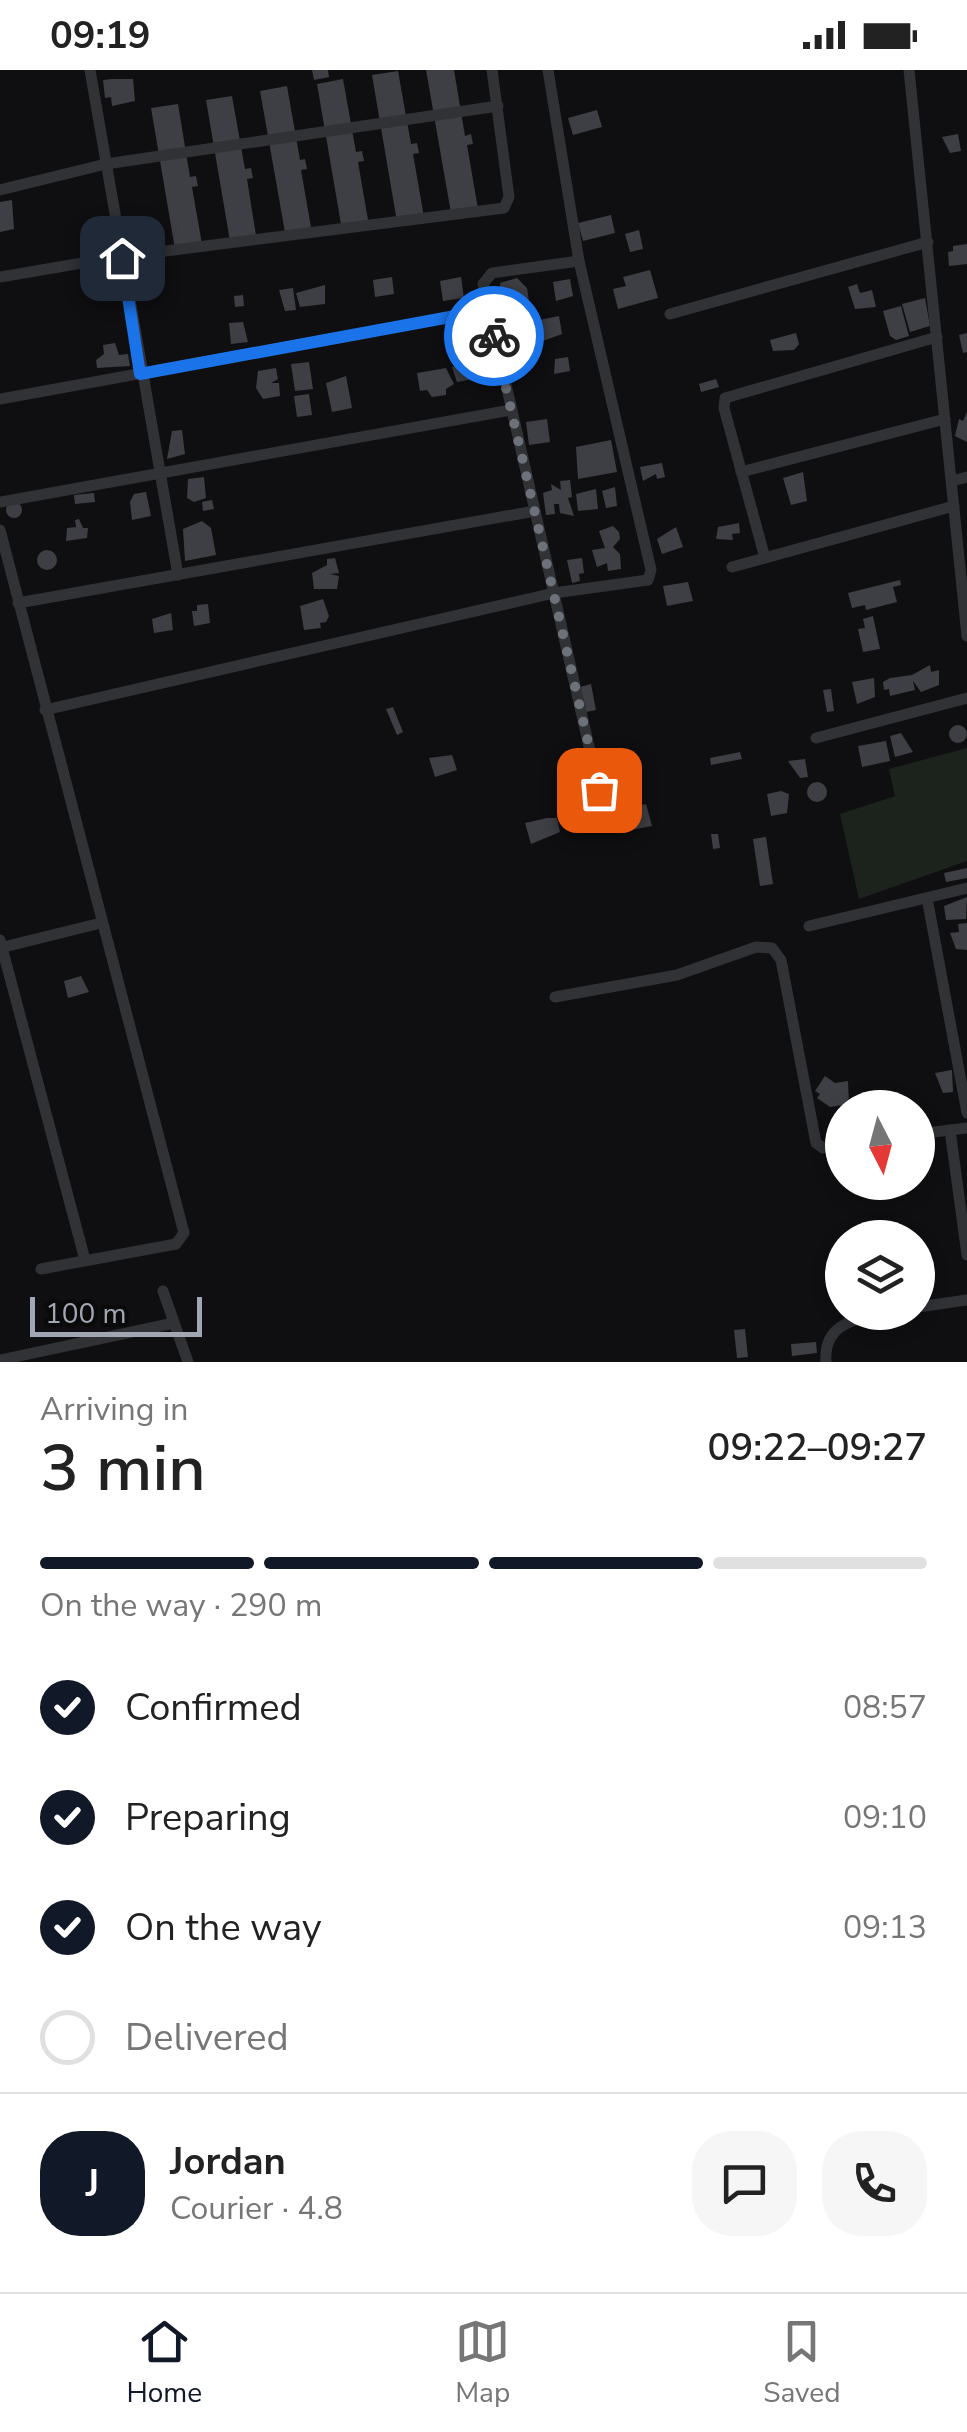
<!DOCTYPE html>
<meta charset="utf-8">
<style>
body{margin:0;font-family:"Nunito Sans",sans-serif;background:#f6f6f6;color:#222;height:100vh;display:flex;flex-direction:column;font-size:38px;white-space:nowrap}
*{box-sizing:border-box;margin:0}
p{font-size:32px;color:#767676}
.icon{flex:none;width:55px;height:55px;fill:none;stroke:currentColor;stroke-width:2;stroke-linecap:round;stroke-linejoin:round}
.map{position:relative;height:1292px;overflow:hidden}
.drawer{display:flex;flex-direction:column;background:#fff;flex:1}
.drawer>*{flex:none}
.needle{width:65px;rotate:174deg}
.tools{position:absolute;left:825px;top:1020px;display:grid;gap:20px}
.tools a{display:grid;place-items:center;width:110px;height:110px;border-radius:50%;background:#fff;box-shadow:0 5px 15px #0003;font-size:50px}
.scale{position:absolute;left:30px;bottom:25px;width:172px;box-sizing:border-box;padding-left:10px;border:5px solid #a0a7b2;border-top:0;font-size:28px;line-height:35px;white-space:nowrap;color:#a0a7b2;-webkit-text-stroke:8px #0a0a0b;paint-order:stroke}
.pin{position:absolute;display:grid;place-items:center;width:85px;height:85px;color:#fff;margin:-42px;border-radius:20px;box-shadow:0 5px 15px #0006}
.courier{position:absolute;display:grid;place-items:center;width:100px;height:100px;margin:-50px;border:8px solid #1a73e8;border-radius:50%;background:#fff;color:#222;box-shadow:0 2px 12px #0007}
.overview em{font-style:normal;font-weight:600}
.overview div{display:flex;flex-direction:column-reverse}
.overview{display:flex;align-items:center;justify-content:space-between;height:170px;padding:0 40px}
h1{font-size:65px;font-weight:600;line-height:75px}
.bar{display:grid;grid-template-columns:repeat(4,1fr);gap:15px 10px;align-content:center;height:120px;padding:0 40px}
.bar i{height:12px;border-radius:8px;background:#e0e0e0}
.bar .on{background:#111827}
.bar p{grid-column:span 4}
.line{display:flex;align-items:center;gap:25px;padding:0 40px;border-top:2px solid #e0e0e0}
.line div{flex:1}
.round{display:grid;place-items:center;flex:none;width:105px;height:105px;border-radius:40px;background:#f6f6f6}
ol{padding:0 40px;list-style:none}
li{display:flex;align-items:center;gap:30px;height:110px}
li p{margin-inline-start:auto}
li .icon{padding:10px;border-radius:50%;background:#111827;color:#fff;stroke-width:4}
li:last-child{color:#767676}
li i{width:55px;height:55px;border:5px solid #e0e0e0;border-radius:50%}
.status{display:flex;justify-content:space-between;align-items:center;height:70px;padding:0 50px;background:#fff;direction:ltr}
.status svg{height:28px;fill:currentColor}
.menu{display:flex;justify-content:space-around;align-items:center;height:140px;border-top:2px solid #e0e0e0;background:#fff;font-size:28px;color:#767676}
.menu a{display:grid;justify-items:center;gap:5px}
.menu .on{color:#111827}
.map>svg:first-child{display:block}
.green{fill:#1c231c}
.building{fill:#3e3f44}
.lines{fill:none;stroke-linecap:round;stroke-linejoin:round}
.street{stroke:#303236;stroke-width:11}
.done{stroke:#6d727a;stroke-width:10;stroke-dasharray:0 18}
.route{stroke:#1a73e8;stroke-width:12}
</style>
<div class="status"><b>09:19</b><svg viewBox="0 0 49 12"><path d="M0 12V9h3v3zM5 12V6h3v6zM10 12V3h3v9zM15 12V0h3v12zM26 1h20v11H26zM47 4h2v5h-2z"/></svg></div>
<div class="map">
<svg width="967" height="1292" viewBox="0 0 967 1292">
<rect width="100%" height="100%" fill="#0f0f11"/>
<!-- green -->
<polygon class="green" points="967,678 967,791 859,829 840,744 895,726 889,699"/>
<!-- building -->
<g class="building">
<polygon points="312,0 328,0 329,7 314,10"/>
<polygon points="426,0 454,0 465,66 471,64 473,74 467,75 478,139 451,143"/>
<polygon points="398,1 411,74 417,73 419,83 413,84 424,147 397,152 372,5"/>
<polygon points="112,9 133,9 135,31 112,36 111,27 105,28 103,10"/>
<polygon points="343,9 356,82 362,81 364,91 358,92 369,156 342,160 317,14"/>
<polygon points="287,16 300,90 305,89 307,99 301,100 312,163 286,168 260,21"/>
<polygon points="232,26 245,99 251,98 253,108 247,109 257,172 231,177 206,30"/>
<polygon points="178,34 190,107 196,106 198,116 192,117 203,180 176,185 151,38"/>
<polygon points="597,40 602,57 573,65 568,48"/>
<polygon points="958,64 961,81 950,83 942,67"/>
<polygon points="12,130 14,159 0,162 0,132"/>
<polygon points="611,145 615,163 583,171 578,153"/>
<polygon points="639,160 643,179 630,182 625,164"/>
<polygon points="967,174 967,194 949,196 948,182 953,181 953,176"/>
<polygon points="650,200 658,228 618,239 613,219 626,216 623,207"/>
<polygon points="392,207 394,224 375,227 373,210"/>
<polygon points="461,207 464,228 443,231 440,211"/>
<polygon points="517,208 527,218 529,231 502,232 500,213"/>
<polygon points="570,209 573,226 556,231 553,212"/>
<polygon points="857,214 860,223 872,220 876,237 855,239 848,217"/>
<polygon points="325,215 325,234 300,237 296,223"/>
<polygon points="293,218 296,240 285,241 279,220"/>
<polygon points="243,225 244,236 235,237 234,226"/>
<polygon points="925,228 930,256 910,262 902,234"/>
<polygon points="901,236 909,266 896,270 890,266 883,241"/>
<polygon points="559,246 562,264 543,271 539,250"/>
<polygon points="243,252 248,272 231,274 229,253"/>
<polygon points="796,263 799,274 794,280 773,281 770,270"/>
<polygon points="967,263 967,282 963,283 959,265"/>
<polygon points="115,273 119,285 128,284 130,296 97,298 96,290 104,284 103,275"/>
<polygon points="568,287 570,301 554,304 555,289"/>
<polygon points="309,292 313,319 295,321 291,294"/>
<polygon points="472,294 474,309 457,312 452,297"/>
<polygon points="276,298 278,309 271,313 279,313 280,326 263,329 256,318 258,301"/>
<polygon points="446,298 454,314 446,319 446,325 432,327 427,320 420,321 417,303"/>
<polygon points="346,306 352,338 332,342 326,313"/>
<polygon points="716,309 719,317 701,322 699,314"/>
<polygon points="309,324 312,345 297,347 294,326"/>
<polygon points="967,342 967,372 955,366 959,349 963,351"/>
<polygon points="547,349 550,372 529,375 526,352"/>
<polygon points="182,360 185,384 167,389 172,361"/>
<polygon points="611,370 617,402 578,409 576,377"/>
<polygon points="662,393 665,407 657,409 656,404 643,411 640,397"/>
<polygon points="803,402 807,431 791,435 783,408"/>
<polygon points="204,407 206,428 194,432 187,428 188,409"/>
<polygon points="570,410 572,427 568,428 574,446 560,443 559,434 554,434 555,444 546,445 543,423 552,420 551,414 561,420 560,411"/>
<polygon points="615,417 617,436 606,438 602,421"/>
<polygon points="596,419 598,439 578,441 576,424"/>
<polygon points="146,422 151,446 132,450 130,432 134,424"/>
<polygon points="94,423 95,432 75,434 74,425"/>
<polygon points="212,430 214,439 203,441 202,432"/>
<circle cx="14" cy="440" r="8"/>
<polygon points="79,449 83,458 88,458 87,468 66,471 67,458 76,457 75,450"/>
<polygon points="202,451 211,458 216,485 185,491 183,459"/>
<polygon points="739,453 740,463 732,464 733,470 716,469 718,457"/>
<polygon points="613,456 619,462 620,469 613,477 620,484 621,499 608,501 607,493 597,497 592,480 605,478 599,461"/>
<polygon points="676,457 683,477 662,484 657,469"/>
<circle cx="47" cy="490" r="10"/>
<polygon points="335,488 339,503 330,504 339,506 337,519 314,519 312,503 327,495 327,489"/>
<polygon points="582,488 584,503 579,504 580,511 572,513 567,490"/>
<polygon points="900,510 901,515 893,517 897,532 866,540 865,535 852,538 848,523"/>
<polygon points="688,512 693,531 667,536 663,516"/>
<polygon points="323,529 329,546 326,552 320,553 321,558 304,560 300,536"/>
<polygon points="208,534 210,553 194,556 192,541 197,541 197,535"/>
<polygon points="171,543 173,560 154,563 152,549"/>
<polygon points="873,546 880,579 863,582 858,559 865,558 863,549"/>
<polygon points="930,595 931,602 939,600 939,615 921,622 913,611 915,620 890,626 889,619 884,620 883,612 890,608 912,605"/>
<polygon points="874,608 875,627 857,634 852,612"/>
<polygon points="591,614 596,640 586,642 580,617"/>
<polygon points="831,619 834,641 827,642 823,620"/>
<polygon points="393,637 403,662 397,665 386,639"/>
<circle cx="958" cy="664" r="9"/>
<polygon points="901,663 913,682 895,687 890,666"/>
<polygon points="886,671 890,691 862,697 858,676"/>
<polygon points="740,682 742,689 711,695 710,688"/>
<polygon points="452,685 457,700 435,707 429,688"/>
<polygon points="805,689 808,707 800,708 788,691"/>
<circle cx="817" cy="722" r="10"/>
<polygon points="781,721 789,724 787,743 771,746 767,724"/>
<polygon points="646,734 652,756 631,760 627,738"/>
<polygon points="547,748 557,748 560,762 531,774 525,753"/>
<polygon points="711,764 718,764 720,778 713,779"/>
<polygon points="766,767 773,814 760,816 753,769"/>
<polygon points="967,798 967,808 946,812 944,803"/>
<polygon points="967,827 966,849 946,850 944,836"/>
<polygon points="967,853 967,880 956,879 950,863 959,862 958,854"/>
<polygon points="81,906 89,922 68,928 64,911"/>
<polygon points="952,1000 953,1022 943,1023 935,1003"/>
<polygon points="825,1006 835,1013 848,1011 849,1034 830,1037 817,1028 820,1024 815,1021"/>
<polygon points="745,1259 748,1287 737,1288 734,1260"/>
<polygon points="816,1272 817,1283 792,1286 791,1274"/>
</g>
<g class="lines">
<!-- street -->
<g class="street">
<polyline points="90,0 178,505"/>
<polyline points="909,0 967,566"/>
<polyline points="0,120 106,94 498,36"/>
<polyline points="579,191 492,203 483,214 599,720"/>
<polyline points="0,207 111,188 504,138 509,127 492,0"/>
<polyline points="670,244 928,172"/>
<polyline points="0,329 489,240"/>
<polyline points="741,402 945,349"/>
<polyline points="952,411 967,407"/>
<polyline points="0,432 511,340"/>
<polyline points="0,460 184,1163 176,1174 41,1199"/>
<polyline points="765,488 724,338 725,328 937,267"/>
<polyline points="732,497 954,436"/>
<polyline points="18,533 535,441"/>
<polyline points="45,640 554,523 648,510 651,500 579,191 548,0"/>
<polyline points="816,668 967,628"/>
<polyline points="927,828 967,1043"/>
<polyline points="809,856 967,818"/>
<polyline points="0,870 85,1190"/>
<polyline points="0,878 101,853"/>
<polyline points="555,927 677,905 756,877 772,878 781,890 816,1073 823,1078 842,1076"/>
<polyline points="950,1060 967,1185"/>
<polyline points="918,1064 967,1058"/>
<polyline points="163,1221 188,1292"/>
<polyline points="918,1237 967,1230"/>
<polyline points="0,1290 174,1253"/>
<path d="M826 1292C823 1251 859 1249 890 1242"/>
</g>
</g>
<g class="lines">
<!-- done -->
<polyline class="done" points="494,266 599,720"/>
<!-- route -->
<polyline class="route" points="122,188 140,304 488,240 494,266"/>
</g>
</svg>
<div class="tools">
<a><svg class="needle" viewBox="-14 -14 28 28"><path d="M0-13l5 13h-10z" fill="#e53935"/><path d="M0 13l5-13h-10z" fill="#767676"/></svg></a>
<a><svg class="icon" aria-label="layers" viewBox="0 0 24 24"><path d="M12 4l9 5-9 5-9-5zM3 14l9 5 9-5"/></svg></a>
</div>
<div class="scale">100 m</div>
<div class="pin" style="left:599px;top:720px;background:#ea580c"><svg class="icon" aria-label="bag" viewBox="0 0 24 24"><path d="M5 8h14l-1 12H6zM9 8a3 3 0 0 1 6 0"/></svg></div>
<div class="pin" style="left:122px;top:188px;background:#1f2937"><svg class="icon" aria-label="home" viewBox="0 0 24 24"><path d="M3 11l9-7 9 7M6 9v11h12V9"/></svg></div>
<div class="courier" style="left:494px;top:266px"><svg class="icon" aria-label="bike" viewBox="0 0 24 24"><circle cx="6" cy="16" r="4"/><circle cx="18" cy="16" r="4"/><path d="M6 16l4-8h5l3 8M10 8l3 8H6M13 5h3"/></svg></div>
</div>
<section class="drawer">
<div class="overview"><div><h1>3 min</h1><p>Arriving in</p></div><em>09:22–09:27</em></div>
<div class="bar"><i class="on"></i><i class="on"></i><i class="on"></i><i></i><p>On the way · 290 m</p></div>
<ol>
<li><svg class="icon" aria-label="check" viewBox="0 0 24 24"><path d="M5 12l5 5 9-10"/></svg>Confirmed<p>08:57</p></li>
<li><svg class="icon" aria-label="check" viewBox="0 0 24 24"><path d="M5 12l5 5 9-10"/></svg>Preparing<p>09:10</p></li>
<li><svg class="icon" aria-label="check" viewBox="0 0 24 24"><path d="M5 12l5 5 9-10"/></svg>On the way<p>09:13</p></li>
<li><i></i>Delivered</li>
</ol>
<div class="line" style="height:180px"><b class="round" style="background:#111827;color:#fff">J</b><div><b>Jordan</b><p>Courier · 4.8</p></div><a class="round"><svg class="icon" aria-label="chat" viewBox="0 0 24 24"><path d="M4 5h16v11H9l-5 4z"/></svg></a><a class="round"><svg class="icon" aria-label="phone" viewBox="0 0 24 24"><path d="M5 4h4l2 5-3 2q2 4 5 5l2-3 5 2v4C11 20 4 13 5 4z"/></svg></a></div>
</section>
<nav class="menu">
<a class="on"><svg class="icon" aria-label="home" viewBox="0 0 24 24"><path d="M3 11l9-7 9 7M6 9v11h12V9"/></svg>Home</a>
<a><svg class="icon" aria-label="map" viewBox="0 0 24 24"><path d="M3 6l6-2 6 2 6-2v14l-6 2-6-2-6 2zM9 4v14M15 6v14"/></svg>Map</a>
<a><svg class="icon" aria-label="saved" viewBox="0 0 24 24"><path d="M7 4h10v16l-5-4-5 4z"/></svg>Saved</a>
</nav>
